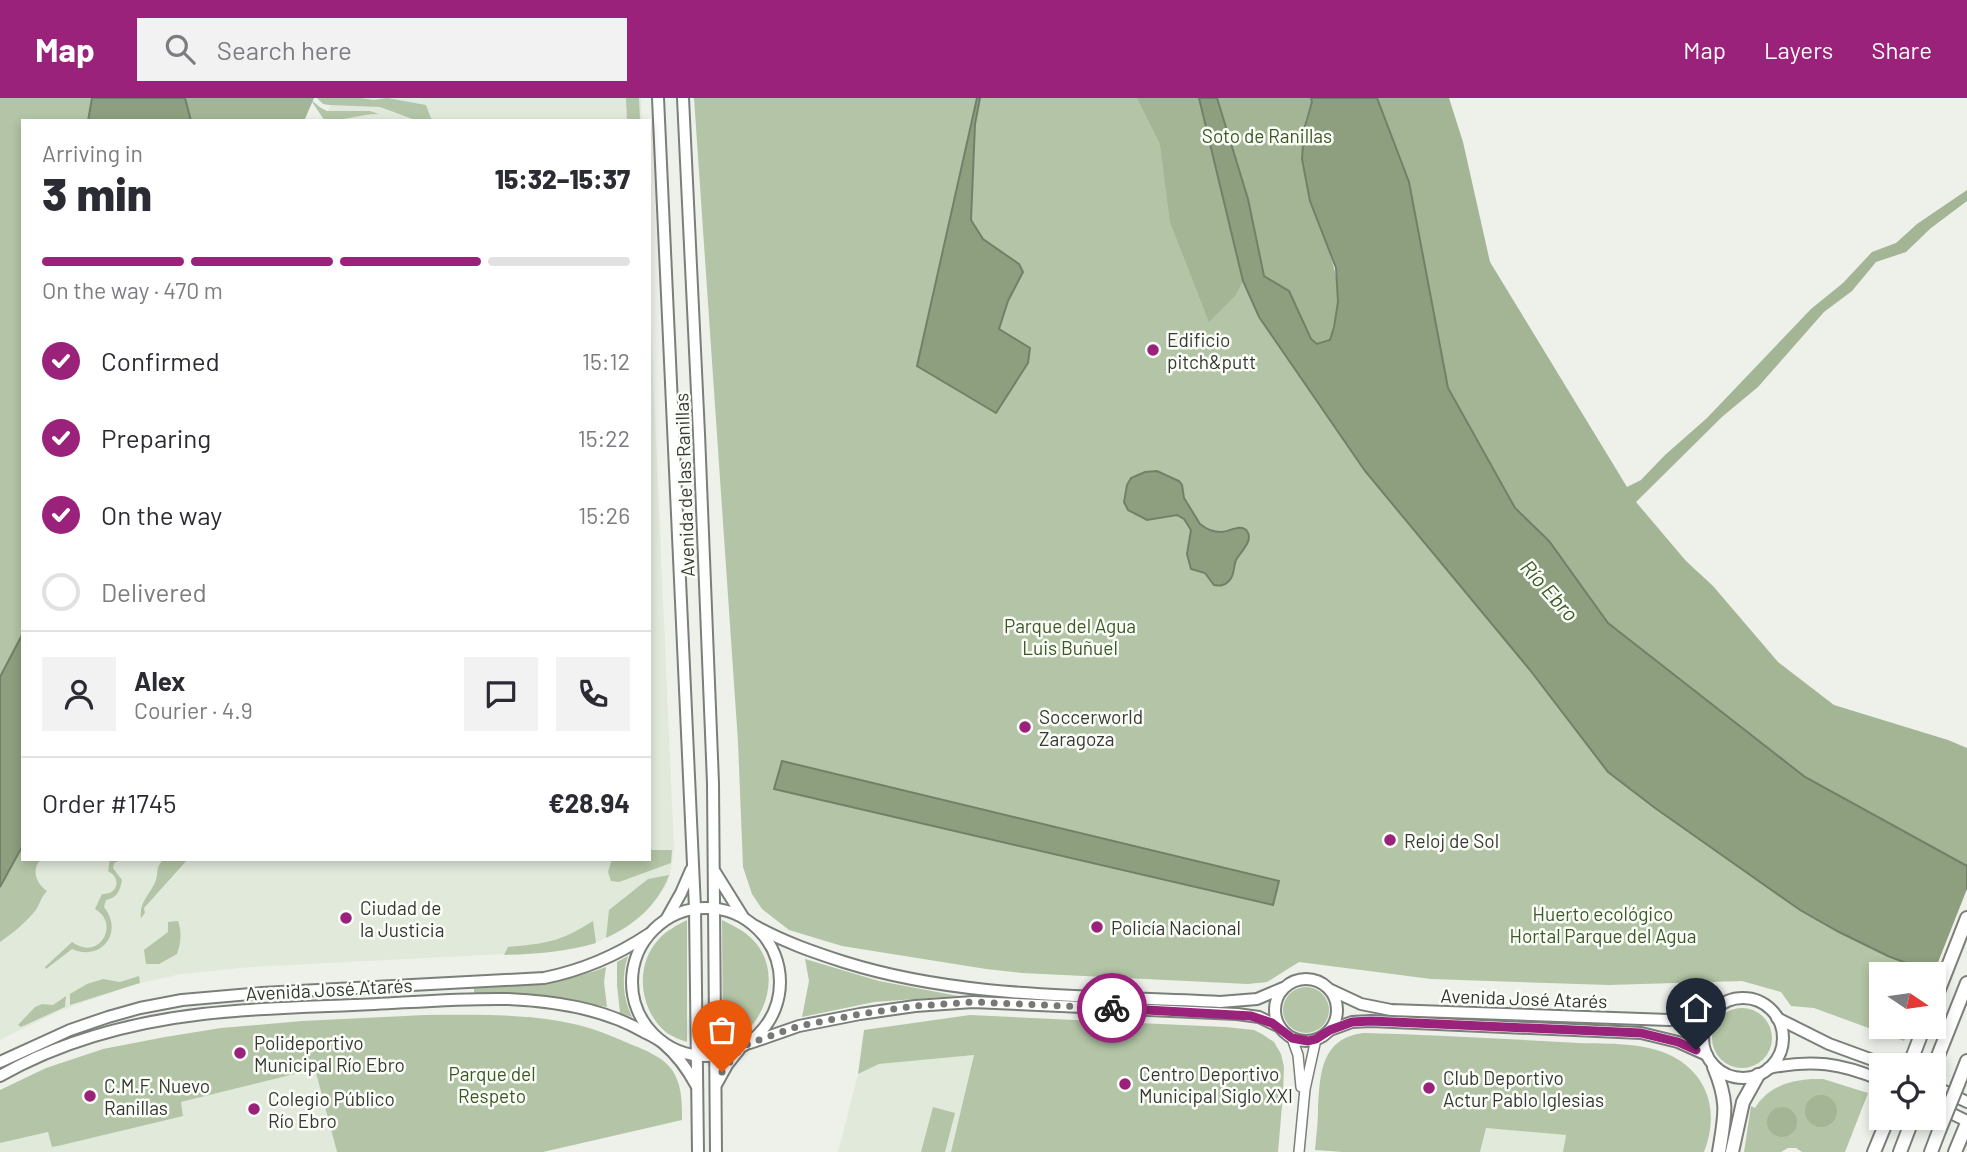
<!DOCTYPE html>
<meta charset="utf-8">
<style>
body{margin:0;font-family:Barlow,sans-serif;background:#f2f2f3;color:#2b2b33;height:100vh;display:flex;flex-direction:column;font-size:26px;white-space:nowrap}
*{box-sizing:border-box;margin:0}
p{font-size:23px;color:#7c7c81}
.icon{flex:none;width:38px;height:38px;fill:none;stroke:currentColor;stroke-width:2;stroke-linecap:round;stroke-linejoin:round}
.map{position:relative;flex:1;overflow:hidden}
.panel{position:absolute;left:21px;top:21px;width:630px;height:742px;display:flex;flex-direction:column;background:#fff;border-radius:0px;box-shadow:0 4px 10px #0003}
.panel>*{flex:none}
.needle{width:46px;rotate:103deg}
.tools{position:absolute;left:1869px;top:864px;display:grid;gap:14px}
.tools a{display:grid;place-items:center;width:77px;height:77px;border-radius:0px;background:#fff;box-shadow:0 4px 10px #0003;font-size:35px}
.pin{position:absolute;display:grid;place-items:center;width:60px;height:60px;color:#fff;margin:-72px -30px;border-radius:50% 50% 50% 0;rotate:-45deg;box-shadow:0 0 7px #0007}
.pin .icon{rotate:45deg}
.courier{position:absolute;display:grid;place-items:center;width:70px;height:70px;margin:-35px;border:5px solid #9a227b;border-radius:50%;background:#fff;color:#222;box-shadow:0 2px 9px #0007}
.headline em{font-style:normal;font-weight:800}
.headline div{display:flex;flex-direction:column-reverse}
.headline{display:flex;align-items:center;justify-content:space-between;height:119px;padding:0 21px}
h1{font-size:46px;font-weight:800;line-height:52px}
.bar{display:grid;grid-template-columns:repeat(4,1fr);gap:10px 7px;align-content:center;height:84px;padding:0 21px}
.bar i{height:9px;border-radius:5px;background:#e1e1e2}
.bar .selected{background:#9a227b}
.bar p{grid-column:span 4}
.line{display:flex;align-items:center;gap:18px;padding:0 21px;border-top:2px solid #e1e1e2}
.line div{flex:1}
.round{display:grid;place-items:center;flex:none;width:74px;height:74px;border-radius:0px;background:#f2f2f3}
ol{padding:0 21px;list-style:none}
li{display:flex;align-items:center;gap:21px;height:77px}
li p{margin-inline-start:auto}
li .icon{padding:7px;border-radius:50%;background:#9a227b;color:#fff;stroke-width:4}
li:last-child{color:#7c7c81}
li i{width:38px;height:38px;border:4px solid #e1e1e2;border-radius:50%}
header{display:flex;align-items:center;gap:42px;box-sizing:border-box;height:98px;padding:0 35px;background:#9a227b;color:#fff}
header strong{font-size:33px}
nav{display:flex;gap:38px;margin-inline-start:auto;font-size:24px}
.search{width:490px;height:63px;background:#f2f2f3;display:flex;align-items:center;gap:18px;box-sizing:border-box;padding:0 24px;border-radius:0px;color:#7c7c81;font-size:26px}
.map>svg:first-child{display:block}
.built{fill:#e1e9db}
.green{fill:#b3c5a6}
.forest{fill:#a3b594}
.water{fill:#8d9f7f;stroke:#738069;stroke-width:2}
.pier{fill:#edf1ea}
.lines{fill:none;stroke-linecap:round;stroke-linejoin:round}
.minor-casing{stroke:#7b7f79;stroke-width:12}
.major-casing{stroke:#7b7f79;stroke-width:14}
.highway-casing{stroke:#7b7f79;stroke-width:16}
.minor{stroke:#fff;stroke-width:9}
.major{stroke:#fff;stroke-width:10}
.highway{stroke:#fff;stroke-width:12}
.highway-bridge-casing{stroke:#7b7f79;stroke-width:16;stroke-linecap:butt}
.highway-bridge{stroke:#fff;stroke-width:12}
.done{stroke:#777975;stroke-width:7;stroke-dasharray:0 12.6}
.route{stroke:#9a227b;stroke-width:9}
.poi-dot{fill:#9a227b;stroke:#fafef7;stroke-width:2.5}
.labels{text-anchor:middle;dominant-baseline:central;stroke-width:5;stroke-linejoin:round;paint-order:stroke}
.park-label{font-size:19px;fill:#3d5626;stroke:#fafef7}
.poi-label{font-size:19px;fill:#373836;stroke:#fafef7;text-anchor:start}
.street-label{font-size:19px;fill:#373836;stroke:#fafef7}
.water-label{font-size:21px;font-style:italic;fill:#3f5828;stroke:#fafef7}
</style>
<header>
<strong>Map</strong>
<div class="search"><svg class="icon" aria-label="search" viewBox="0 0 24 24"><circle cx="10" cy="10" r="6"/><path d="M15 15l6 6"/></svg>Search here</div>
<nav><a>Map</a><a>Layers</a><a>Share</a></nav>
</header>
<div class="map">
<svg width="1967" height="1054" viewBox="0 0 1967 1054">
<rect width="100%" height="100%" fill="#edf1ea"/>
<!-- built -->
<g class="built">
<polygon points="333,0 641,0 642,23 324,23"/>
<polygon points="649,183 674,752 670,776 666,789 628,827 600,843 544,854 251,869 181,876 132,887 59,913 0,942 0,789 23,747 23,761 649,761"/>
<polygon points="974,957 951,1054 838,1054 858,976 879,966"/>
<polygon points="315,971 337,1054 0,1054 0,1045 48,1034 183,1017 181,1004"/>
<polygon points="1486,1030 1536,1034 1566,1037 1563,1054 1480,1054"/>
</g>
<!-- green -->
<g class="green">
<polygon points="0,0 92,0 88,23 23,23 23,535 0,579"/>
<polygon points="317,0 360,0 374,2 387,0 426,7 432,23 418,23 380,9 329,7 323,6"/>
<polygon points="626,0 639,0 640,23 627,23"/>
<polygon points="694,0 1199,0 1243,183 1258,219 1365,373 1530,572 1608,674 1800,812 1839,834 1888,858 1932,875 1931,877 1881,877 1881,929 1910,929 1904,943 1814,910 1791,908 1781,894 1742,883 1609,887 1431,881 1299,864 1267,884 1248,886 1022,875 986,871 842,848 789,832 762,811 752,796 743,769 738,644"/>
<path d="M310 1 321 10 327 13H370L379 16C360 16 343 23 325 23Z"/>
<path d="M23 747V761H41C31 772 36 785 47 793 41 799 40 806 35 813 25 825 13 835 0 844V789Z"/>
<polygon points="649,752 672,752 671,765 619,784 611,783 608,774 612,761 649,761"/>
<path d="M110 761H123L114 765 113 770 122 782C120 793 117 800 106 802L104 809C124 834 102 864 72 851L46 871 45 869 72 844C99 864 121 826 95 811L102 796C118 797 122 780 108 773Z"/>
<path d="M164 761H188L144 810 145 815 141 820C139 803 151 796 156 782 159 772 155 770 164 761Z"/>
<path d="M669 777C658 807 634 827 606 840L609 812 648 781Z"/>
<path d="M687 822V944C680 942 673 939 667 935 639 913 634 867 659 841 666 833 677 827 687 822Z"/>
<path d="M722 822C734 828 745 833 754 843 779 870 770 914 743 936 737 940 730 942 723 945Z"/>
<path d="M178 823C182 834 181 845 177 856L159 866H146L144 852 168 834V824Z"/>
<path d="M593 823 596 845C566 854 536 856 504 857L508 849C547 845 558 845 593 823Z"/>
<path d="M628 858C621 879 623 900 632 919L620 915 617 887V864Z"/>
<polygon points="805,861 879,883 958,898 874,904 802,919 809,883"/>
<path d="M606 869 604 884 607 909 531 896H474V890C522 888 561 886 606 869Z"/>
<polygon points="139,878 140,885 70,907 70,896 87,886 103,881 120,884"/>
<circle cx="1306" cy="912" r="23"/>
<polygon points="66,898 65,909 21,929 18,927 35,909 42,906 53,907"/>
<circle cx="1742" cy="940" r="30"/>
<path d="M425 917C474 917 526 915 574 926 593 930 612 938 630 946 645 952 666 960 674 975 682 989 682 1006 682 1022L543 1054H337L315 971 181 1004 183 1018 62 1047 52 1049 48 1034 0 1045V992L46 970 103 951 165 939 221 930 302 923Z"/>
<polygon points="970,917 1225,929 1254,932 1262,936 1274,944 1281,956 1284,969 1283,996 1278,1054 951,1054 974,957 879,966 858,976 864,932"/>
<path d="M1364 935C1436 937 1507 941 1578 945 1609 946 1644 944 1672 958 1710 978 1719 1016 1704 1054H1563L1566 1037 1486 1030 1480 1054H1343L1315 1052C1316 1039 1318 1026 1318 1013 1320 977 1320 940 1364 935Z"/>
<path d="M1811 981H1823L1868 995 1845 1054H1802L1796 1050H1788L1781 1054H1744L1751 1008 1755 1010C1768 989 1788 983 1811 981Z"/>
<polygon points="933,1009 955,1015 945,1054 921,1054"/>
</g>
<!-- forest -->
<g class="forest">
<polygon points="185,0 314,0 304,23 191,23"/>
<polygon points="1137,0 1199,0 1243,183 1235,198 1209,224 1170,124 1160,46"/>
<path d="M1217 0H1311L1312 4C1309 12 1305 21 1304 30 1302 40 1308 95 1312 106 1328 157 1350 185 1330 242L1317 246 1311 242 1289 193 1264 178 1248 101Z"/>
<polygon points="1377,0 1449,0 1463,44 1490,164 1627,389 1641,382 1665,357 1707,320 1811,211 1843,185 1872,154 1896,145 1917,126 1967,92 1967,103 1931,130 1906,154 1876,164 1852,193 1824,214 1758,289 1723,318 1636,404 1686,463 1713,488 1778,564 1834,607 1948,642 1967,650 1967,768 1805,679 1608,525 1549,443 1515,410 1448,290 1409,84"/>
<circle cx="1821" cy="1013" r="16"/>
<circle cx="1782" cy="1024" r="15"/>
</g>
<!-- water -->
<g class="water">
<polygon points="92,0 185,0 191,23 88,23"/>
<polygon points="977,0 980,0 975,26 971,122 983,141 1019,166 1023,174 1008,203 999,231 1030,250 1028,265 996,315 917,268"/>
<polygon points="1199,0 1217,0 1248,101 1264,178 1289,193 1311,241 1317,246 1330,242 1334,229 1338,204 1336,170 1310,103 1302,61 1304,31 1312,4 1311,0 1377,0 1409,84 1448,290 1515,410 1549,443 1608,525 1805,679 1967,768 1967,893 1932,875 1888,858 1839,834 1800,812 1655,710 1608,674 1530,572 1365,373 1259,219 1243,183"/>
<path d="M1157 373 1179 383 1182 387 1184 400 1200 426C1206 431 1212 434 1221 434 1229 434 1241 425 1247 433 1254 443 1240 454 1236 462 1233 469 1235 477 1229 483 1224 488 1220 488 1214 487L1205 475 1191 471 1187 456 1191 432 1184 421 1177 417 1147 422 1128 412 1124 404 1127 387 1131 380 1145 374Z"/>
<polygon points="23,535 23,747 0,789 0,579"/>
<polygon points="782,663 1279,783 1273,807 774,691"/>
</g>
<!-- pier -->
<polygon class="pier" points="1967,791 1967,897 1934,880 1933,877"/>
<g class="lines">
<!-- minor casing -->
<g class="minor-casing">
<g id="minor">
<polyline points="1292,940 1298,957 1301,989"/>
<polyline points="1299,1054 1305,991 1316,941"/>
</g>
</g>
<!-- major casing -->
<g class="major-casing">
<g id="major">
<polyline points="658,0 695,810 698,1054"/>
<polyline points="683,0 699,336 713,685 716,1054"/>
<polyline points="715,774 743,819"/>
<circle cx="706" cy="884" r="74"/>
<polyline points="667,820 681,795 691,772"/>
<path d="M755 828C784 844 813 854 844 864 965 902 1094 897 1220 904L1257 901 1283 890"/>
<circle cx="1306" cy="912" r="31"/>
<polyline points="1331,892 1361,906 1391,912 1669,922 1694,918 1717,910"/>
<circle cx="1743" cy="940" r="40"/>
<polyline points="1777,920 1829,946 1889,968"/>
<polyline points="1330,932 1352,924 1371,923 1641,935 1678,944 1707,957"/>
<polyline points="750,945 799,928 860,916 915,908 973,904 1237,916 1259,919 1280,929"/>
<path d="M0 964 70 932 108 919 140 910 182 902 262 895 544 880C584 872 616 858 649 836"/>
<path d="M1769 970C1812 961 1841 965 1881 982"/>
<path d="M0 978C61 943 134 924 203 916 253 910 303 909 353 907 404 905 456 900 508 901 554 903 603 910 644 934 650 937 657 940 663 945 676 956 688 972 696 987"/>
<polyline points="717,985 727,967 739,952"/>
<polyline points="1934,988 1967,1004"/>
<polyline points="1934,1007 1967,1023"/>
</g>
</g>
<!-- highway casing -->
<g class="highway-casing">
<g id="highway">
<polyline points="1934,904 1967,820"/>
<polyline points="1909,968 1924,929"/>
<polyline points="1934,968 1967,885"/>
<path d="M1714 969C1729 1005 1725 1017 1719 1054"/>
<polyline points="1958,986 1967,963"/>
<polyline points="1732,1054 1743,1004 1758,977"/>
<polyline points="1874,1054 1888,1020"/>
<polyline points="1900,1054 1913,1020"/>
<polyline points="1931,1054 1939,1033"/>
<polyline points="1955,1054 1967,1025"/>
</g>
</g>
<!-- minor -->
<use href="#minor" class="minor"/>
<!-- major -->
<use href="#major" class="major"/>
<!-- highway -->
<use href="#highway" class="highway"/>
<!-- highway-bridge casing -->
<g class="highway-bridge-casing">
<polyline id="highway-bridge" points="1939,1033 1958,986"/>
</g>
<!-- highway-bridge -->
<use href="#highway-bridge" class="highway-bridge"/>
</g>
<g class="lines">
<!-- done -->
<polyline class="done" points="722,974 740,951 750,945 799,928 860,916 915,908 973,904 1112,910"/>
<!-- route -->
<polyline class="route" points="1112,910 1251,918 1272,925 1292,940 1308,943 1316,941 1330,932 1352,924 1371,923 1641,935 1678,944 1696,952"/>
</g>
<!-- markers -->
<g class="poi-dot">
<circle cx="1153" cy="252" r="7"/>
<circle cx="1025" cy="629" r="7"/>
<circle cx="1390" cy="742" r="7"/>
<circle cx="346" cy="820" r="7"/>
<circle cx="1097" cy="829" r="7"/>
<circle cx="240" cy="955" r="7"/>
<circle cx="1125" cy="986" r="7"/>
<circle cx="1429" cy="990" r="7"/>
<circle cx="90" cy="998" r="7"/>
<circle cx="254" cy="1011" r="7"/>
</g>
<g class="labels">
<!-- park labels -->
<g class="park-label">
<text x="1267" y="37">Soto de Ranillas</text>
<text x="1070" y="527">Parque del Agua<tspan x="1070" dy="22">Luis Buñuel</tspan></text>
<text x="1603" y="815">Huerto ecológico<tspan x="1603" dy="22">Hortal Parque del Agua</tspan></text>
<text x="492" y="975">Parque del<tspan x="492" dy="22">Respeto</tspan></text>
</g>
<!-- poi labels -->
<g class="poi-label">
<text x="1167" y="241">Edificio<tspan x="1167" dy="22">pitch&amp;putt</tspan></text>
<text x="1039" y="618">Soccerworld<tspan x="1039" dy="22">Zaragoza</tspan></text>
<text x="1404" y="742">Reloj de Sol</text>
<text x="360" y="809">Ciudad de<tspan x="360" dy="22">la Justicia</tspan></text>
<text x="1111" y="829">Policía Nacional</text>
<text x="254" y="944">Polideportivo<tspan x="254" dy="22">Municipal Río Ebro</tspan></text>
<text x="1139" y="975">Centro Deportivo<tspan x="1139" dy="22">Municipal Siglo XXI</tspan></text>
<text x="1443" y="979">Club Deportivo<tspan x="1443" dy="22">Actur Pablo Iglesias</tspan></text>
<text x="104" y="987">C.M.F. Nuevo<tspan x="104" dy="22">Ranillas</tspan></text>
<text x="268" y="1000">Colegio Público<tspan x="268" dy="22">Río Ebro</tspan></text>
</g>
<!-- street labels -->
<g class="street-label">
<text transform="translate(684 387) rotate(-92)">Avenida de las Ranillas</text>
<text transform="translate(329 891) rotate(-3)">Avenida José Atarés</text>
<text transform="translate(1524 900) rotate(2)">Avenida José Atarés</text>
</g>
<!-- water labels -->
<g class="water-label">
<text transform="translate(1550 492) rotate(48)">Río Ebro</text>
</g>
</g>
</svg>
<div class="tools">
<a><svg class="needle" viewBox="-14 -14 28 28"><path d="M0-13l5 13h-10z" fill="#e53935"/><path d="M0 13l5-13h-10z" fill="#7c7c81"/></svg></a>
<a><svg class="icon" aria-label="locate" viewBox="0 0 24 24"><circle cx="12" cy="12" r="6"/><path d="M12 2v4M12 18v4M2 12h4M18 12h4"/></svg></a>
</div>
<div class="pin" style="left:722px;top:974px;background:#ea580c"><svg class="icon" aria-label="bag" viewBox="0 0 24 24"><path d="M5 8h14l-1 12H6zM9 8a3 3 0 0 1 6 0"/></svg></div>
<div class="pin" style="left:1696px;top:952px;background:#1f2937"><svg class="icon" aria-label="home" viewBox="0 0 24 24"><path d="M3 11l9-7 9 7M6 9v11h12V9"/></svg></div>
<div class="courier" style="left:1112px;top:910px"><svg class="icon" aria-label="bike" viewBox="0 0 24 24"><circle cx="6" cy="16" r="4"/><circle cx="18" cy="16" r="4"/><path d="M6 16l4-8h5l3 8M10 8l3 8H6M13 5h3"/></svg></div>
<section class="panel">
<div class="headline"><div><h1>3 min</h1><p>Arriving in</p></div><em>15:32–15:37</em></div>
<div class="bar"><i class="selected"></i><i class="selected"></i><i class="selected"></i><i></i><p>On the way · 470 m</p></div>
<ol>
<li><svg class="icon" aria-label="check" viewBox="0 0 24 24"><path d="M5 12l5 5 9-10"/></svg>Confirmed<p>15:12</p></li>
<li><svg class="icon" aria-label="check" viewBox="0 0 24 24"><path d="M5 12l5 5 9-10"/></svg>Preparing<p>15:22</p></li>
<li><svg class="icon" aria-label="check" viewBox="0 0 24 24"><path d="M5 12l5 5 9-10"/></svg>On the way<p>15:26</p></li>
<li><i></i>Delivered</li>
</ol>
<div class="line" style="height:126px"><a class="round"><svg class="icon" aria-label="person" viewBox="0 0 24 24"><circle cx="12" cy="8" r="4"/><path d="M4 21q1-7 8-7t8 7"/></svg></a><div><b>Alex</b><p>Courier · 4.9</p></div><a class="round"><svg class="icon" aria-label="chat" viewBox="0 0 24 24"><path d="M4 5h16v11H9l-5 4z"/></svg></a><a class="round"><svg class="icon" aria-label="phone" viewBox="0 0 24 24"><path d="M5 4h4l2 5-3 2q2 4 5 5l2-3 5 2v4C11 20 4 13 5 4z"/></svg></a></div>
<div class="line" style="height:91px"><div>Order #1745</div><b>€28.94</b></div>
</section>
</div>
